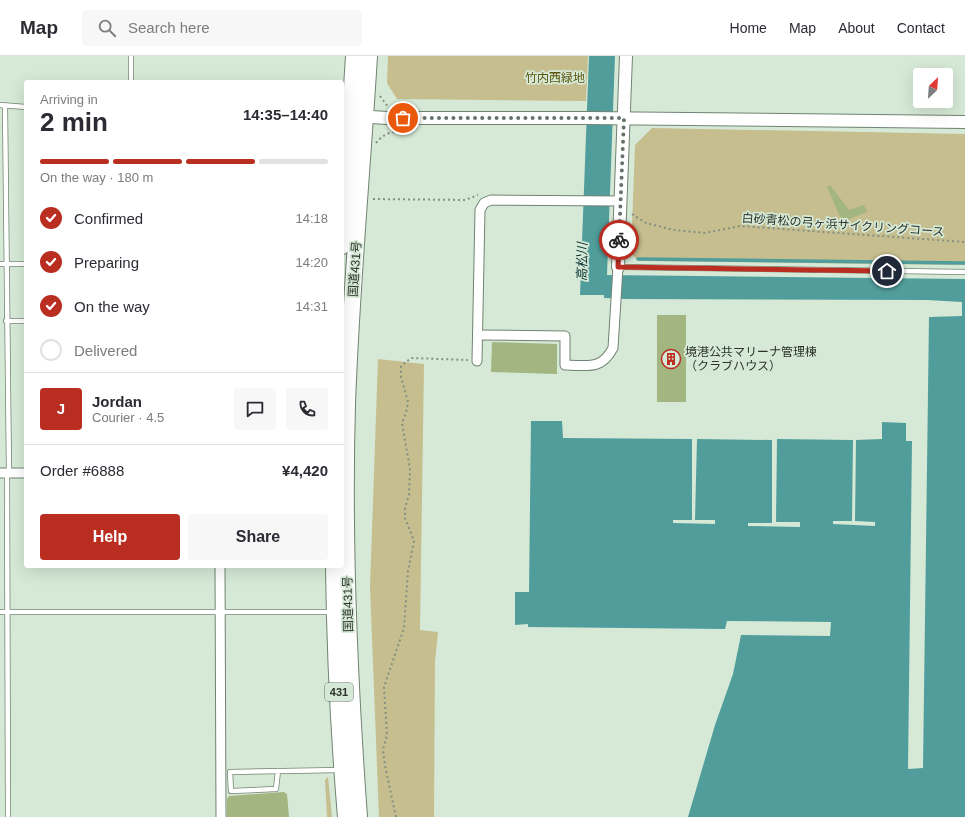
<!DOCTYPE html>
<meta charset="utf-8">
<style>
body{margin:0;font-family:Helvetica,"Noto Sans JP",sans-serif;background:#f7f7f7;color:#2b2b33;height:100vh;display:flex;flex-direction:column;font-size:15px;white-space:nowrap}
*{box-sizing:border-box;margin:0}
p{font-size:13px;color:#7c7c81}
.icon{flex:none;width:22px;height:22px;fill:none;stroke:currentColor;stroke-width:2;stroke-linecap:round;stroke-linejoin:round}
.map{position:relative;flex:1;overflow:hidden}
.panel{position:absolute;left:24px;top:24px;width:320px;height:488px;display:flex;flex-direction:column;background:#fff;border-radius:4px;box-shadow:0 4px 16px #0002}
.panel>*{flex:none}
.needle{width:26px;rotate:25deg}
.buttons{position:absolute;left:913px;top:12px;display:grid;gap:8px}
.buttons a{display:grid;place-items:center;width:40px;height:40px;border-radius:4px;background:#fff;box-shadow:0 4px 16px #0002;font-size:20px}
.pin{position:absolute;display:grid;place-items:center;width:34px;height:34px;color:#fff;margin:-17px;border:2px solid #fff;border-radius:50%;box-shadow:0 1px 4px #0007}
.courier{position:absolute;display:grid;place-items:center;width:40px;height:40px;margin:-20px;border:3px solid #ba2d21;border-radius:50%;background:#fff;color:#222;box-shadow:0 1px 5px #0007}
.summary em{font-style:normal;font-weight:600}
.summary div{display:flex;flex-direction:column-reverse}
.summary{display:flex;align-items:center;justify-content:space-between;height:68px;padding:0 16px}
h1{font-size:26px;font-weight:600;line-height:30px}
.bar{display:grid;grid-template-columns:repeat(4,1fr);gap:6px 4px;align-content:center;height:48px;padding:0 16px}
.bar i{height:5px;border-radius:3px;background:#e1e1e2}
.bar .current{background:#ba2d21}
.bar p{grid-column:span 4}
.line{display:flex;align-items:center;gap:10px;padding:0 16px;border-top:1px solid #e1e1e2}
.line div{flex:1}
.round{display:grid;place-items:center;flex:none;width:42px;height:42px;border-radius:4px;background:#f7f7f7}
ol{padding:0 16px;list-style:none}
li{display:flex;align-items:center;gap:12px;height:44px}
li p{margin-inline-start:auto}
li .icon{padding:4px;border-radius:50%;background:#ba2d21;color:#fff;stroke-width:4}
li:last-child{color:#7c7c81}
li i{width:22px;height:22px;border:2px solid #e1e1e2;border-radius:50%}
.primary-button{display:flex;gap:8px;margin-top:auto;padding:8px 16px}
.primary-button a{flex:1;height:46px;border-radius:4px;background:#ba2d21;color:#fff;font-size:16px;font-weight:600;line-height:46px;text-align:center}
.primary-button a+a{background:#f7f7f7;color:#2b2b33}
header{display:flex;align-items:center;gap:24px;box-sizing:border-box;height:56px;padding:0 20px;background:#fff;border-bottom:1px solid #e1e1e2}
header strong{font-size:19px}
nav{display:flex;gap:22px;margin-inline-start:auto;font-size:14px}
.search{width:280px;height:36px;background:#f7f7f7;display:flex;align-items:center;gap:10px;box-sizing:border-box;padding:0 14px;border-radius:4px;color:#7c7c81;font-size:15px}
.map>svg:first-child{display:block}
.green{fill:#c6be8e}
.water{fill:#519d9c}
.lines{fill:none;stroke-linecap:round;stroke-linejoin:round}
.stream{stroke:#519d9c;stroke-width:3.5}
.building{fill:#a3b580}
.lane-casing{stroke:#718372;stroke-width:6}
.street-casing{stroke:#718372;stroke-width:11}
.secondary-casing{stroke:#718372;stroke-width:14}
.highway-casing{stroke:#718372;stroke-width:18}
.path{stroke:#839083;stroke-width:2;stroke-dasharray:2 3;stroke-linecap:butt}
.lane{stroke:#fff;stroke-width:4.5}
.street{stroke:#fff;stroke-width:9}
.secondary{stroke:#fff;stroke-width:12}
.highway{stroke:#fff;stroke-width:16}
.done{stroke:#677368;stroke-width:4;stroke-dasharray:0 7.2}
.route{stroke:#ba2d21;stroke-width:5}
.labels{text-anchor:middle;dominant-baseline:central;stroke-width:3.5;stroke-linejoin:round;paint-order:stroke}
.shield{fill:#d5e9d6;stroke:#5f6a5f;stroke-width:1}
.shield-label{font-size:11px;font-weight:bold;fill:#2c332c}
.park-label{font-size:12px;fill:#5e5410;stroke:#d5e9d6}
.street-label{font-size:12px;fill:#2c332c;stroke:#d5e9d6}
.poi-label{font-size:12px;fill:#2c332c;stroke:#d5e9d6;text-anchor:start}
.water-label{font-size:13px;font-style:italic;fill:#0b3232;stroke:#d5e9d6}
</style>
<header>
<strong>Map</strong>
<div class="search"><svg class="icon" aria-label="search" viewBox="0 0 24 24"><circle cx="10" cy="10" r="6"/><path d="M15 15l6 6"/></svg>Search here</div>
<nav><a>Home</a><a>Map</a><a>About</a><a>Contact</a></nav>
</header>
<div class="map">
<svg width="965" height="761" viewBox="0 0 965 761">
<rect width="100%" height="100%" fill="#d5e9d6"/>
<!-- green -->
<g class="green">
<polygon points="388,0 588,0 586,45 397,43 387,27"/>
<polygon points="652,72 965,78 965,209 638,205 631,197 635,89"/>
<polygon points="378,303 424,308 420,574 438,576 435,605 434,761 379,761 370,531"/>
<polygon points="328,721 332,761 327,761 325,724"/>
</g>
<!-- water -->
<polygon class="water" points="589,0 615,0 607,219 965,223 965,761 688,761 715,669 733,618 741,579 830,580 831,566 727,565 725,573 528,571 528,568 515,569 515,536 529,536 531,365 562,365 563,382 692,383 692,464 673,464 673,467 715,468 715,464 695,464 697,383 772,384 772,467 748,467 748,470 800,471 800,466 776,466 777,383 853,384 852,465 833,465 833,468 875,470 875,466 855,465 856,384 882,383 882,366 906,367 906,385 912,385 908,713 923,712 929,261 962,260 962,246 927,244 628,243 604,242 604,239 580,239"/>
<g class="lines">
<!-- stream -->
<polyline class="stream" points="638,203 965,207"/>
</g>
<!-- building -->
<g class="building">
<polygon points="830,129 849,154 864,149 867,156 847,164 845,161 841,163 827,131"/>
<rect x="657" y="259" width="29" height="87"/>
<polygon points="492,286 557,288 557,318 491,316"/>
<polygon points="284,736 287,738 289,761 227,761 227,743 229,740"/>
</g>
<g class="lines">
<!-- lane casing -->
<g class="lane-casing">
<g id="lane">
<polyline points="131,26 131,0"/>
<polyline points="0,49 26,51"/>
<polyline points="5,50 9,417"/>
<polyline points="0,208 26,208"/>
<polyline points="619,211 965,216"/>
<polyline points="6,265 26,265"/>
<polyline points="7,417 8,761"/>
<polyline points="0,556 333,556"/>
<path d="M278 715 276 733 231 735 230 716C267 715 304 715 340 714"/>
</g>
</g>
<!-- street casing -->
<g class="street-casing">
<g id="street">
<path d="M478 279 565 280V309C587 309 601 315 613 292L618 211"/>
<polyline points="477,305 480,154 484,147 491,144 621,145"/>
<polyline points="0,417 26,417"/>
<polyline points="220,510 221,761"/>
</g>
</g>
<!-- secondary casing -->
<g class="secondary-casing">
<g id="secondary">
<polyline points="356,60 387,62 587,62 965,66"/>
<polyline points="618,211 626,0"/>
</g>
</g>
<!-- highway casing -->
<g class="highway-casing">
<g id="highway">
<polyline points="342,190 354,0"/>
<path d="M334 510C335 594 339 678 346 761"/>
<path d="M359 761C349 624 343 485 347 348 351 232 362 116 369 0"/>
</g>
</g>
<!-- path -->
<g class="path">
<polyline points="380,40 388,51"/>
<path d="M376 87C386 74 398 75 413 75"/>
<polyline points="373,143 465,144 478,139"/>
<polyline points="632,158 646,167 674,174 705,177 740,170 965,186"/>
<polyline points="396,761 385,710 383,694 387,679 384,631 404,572 408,515 414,485 405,462 405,452 409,439 410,413 402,367 406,357 408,346 401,321 401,310 411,302 468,304"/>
</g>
<!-- lane -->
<use href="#lane" class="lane"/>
<!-- street -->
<use href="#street" class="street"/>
<!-- secondary -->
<use href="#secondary" class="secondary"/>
<!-- highway -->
<use href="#highway" class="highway"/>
</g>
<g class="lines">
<!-- done -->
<polyline class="done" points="403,62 624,62 619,184"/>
<!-- route -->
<polyline class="route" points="619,184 618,211 887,215"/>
</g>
<!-- icons -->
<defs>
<g id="building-ring" transform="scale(1)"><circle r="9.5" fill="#d5e9d6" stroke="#ba2d21" stroke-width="1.5"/><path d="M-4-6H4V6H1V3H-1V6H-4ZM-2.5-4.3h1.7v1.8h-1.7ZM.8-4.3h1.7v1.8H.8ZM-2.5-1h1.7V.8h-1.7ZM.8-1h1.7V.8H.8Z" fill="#ba2d21"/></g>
</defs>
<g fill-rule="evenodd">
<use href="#building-ring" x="671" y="303"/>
</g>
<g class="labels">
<!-- shield labels -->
<rect class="shield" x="325" y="627" width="28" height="18" rx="3"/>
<g class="shield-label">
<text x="339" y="636">431</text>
</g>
<!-- park labels -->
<g class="park-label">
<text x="555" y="22">竹内西緑地</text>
</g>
<!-- street labels -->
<g class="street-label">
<text transform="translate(843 169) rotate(4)">白砂青松の弓ヶ浜サイクリングコース</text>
<text transform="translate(355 213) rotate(-86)">国道431号</text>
<text transform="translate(348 548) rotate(-91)">国道431号</text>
</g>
<!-- poi labels -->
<g class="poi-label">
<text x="685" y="296">境港公共マリーナ管理棟<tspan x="685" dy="14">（クラブハウス）</tspan></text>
</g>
<!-- water labels -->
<g class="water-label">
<text transform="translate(582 206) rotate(-89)">高松川</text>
</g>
</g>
</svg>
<div class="buttons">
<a><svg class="needle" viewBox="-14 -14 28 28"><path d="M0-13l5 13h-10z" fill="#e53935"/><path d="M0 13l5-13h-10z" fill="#7c7c81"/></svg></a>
</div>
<div class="pin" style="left:403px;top:62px;background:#ea580c"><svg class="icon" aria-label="bag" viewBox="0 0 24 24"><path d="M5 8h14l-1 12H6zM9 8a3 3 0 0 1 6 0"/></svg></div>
<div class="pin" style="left:887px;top:215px;background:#1f2937"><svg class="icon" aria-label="home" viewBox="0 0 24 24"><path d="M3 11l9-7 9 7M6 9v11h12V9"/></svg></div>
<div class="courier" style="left:619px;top:184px"><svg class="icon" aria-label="bike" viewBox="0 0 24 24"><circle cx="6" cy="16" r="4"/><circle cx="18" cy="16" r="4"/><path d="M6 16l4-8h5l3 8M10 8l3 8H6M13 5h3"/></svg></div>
<section class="panel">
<div class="summary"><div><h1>2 min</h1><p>Arriving in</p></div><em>14:35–14:40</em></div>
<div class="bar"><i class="current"></i><i class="current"></i><i class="current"></i><i></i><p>On the way · 180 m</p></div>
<ol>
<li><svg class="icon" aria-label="check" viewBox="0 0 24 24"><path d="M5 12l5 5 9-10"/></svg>Confirmed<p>14:18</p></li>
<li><svg class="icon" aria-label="check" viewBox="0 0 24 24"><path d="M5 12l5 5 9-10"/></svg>Preparing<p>14:20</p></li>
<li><svg class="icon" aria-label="check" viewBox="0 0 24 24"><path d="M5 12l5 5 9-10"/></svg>On the way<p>14:31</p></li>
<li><i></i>Delivered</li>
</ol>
<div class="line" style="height:72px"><b class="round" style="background:#ba2d21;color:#fff">J</b><div><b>Jordan</b><p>Courier · 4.5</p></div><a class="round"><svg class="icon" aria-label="chat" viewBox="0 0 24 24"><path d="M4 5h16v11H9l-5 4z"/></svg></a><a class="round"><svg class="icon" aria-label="phone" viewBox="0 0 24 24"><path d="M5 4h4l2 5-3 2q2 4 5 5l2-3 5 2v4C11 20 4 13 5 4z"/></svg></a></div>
<div class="line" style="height:52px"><div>Order #6888</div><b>¥4,420</b></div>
<div class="primary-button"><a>Help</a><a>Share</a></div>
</section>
</div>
